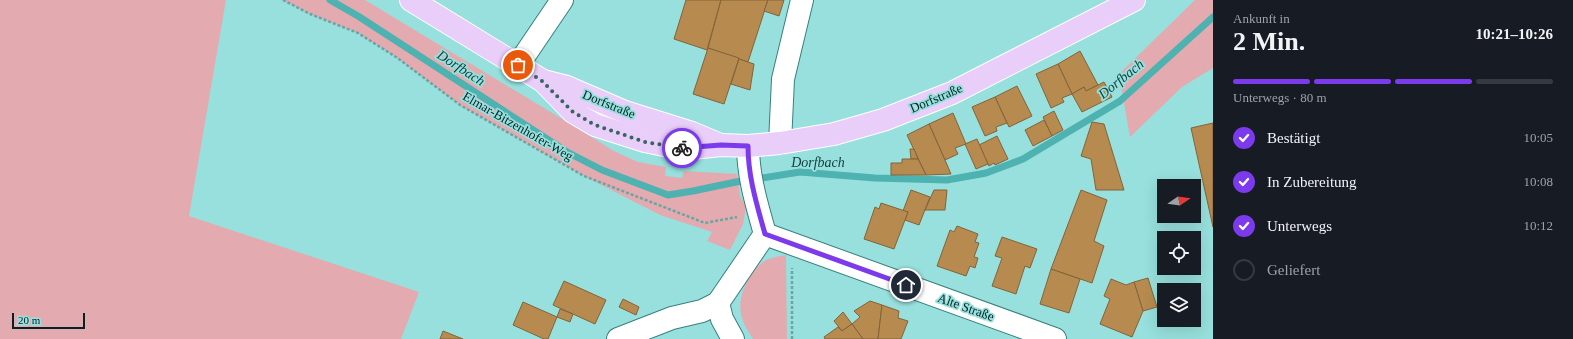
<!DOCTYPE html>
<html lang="de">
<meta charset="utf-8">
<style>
body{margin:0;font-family:Georgia,serif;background:#242831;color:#f1f3f6;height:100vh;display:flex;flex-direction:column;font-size:15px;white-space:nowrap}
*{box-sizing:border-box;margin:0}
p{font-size:13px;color:#9ea1a6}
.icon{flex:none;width:22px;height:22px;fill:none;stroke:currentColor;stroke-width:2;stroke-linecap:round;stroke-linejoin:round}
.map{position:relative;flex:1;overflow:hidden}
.drawer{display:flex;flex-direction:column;background:#171b24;width:360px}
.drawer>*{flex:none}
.needle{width:26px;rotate:77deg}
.buttons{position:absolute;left:1157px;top:179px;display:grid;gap:8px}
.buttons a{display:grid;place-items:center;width:44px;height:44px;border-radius:0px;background:#171b24;box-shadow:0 4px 16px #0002;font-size:20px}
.scale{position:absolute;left:12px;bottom:10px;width:73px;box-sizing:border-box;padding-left:4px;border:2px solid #042323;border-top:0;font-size:11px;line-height:14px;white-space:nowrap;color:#042323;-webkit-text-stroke:3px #97e0dd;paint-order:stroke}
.pin{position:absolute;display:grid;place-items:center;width:34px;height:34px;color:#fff;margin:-17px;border:2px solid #fff;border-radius:50%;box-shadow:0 1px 4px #0007}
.courier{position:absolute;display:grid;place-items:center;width:40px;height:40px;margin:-20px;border:3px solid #7c3aed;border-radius:50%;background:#fff;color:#222;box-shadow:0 1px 5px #0007}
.head em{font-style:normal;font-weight:700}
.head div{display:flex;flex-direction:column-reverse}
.head{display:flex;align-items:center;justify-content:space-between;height:68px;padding:0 20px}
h1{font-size:26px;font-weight:700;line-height:30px}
.bar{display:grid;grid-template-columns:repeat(4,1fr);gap:6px 4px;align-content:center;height:48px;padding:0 20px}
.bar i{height:5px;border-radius:3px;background:#363941}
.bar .active{background:#7c3aed}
.bar p{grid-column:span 4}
ol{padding:0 20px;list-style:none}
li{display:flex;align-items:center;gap:12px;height:44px}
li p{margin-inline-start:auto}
li .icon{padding:4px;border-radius:50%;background:#7c3aed;color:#fff;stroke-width:4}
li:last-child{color:#9ea1a6}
li i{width:22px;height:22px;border:2px solid #363941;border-radius:50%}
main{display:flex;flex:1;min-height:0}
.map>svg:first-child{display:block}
.green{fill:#e3abb0}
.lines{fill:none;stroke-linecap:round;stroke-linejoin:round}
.stream{stroke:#4db2b0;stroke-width:7}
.building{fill:#b78b4f;stroke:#836338}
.minor-casing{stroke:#37807e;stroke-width:24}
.major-casing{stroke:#fff;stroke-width:24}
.path{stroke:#69a5a3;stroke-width:2.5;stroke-dasharray:3 2;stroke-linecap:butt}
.minor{stroke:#fff;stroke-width:22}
.major{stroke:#eacefa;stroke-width:22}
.done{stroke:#376564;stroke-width:4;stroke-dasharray:0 7.2}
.route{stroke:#7c3aed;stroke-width:5}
.labels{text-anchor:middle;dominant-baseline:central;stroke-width:3.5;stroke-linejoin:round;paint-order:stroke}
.street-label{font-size:13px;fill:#042323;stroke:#97e0dd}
.water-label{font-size:14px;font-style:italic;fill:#134241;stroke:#97e0dd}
</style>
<main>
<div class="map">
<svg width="1213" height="339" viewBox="0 0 1213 339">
<rect width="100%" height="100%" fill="#97e0dd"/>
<!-- green -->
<g class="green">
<polygon points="0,0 226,0 189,216 419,292 401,339 0,339"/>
<polygon points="283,0 365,0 577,128 614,151 638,162 666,167 665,176 682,178 684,171 737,174 740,196 746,207 743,224 730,250 707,241 712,232 660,215 584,176 460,105 396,57 358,33 310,14"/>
<polygon points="1195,0 1213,0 1213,68 1182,87 1130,137 1119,74"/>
<path d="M786 255 787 339H753C748 331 743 324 741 314 737 297 749 272 763 262 769 258 779 256 786 255Z"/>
</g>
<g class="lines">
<!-- stream -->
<polyline class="stream" points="330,0 358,16 567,152 602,170 668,195 693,191 736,182 800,172 875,178 947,180 986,173 1023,159 1120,101 1213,17"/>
</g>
<!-- building -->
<g class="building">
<polygon points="686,0 721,0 707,50 674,39"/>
<polygon points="721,0 768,0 748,62 708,48"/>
<polygon points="768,0 784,0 779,16 764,11"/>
<polygon points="708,48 739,58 724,104 693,94"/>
<polygon points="1080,51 1098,85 1086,91 1084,87 1072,94 1058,64"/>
<polygon points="739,59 754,64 750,90 731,84"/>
<polygon points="1058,64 1072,94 1062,98 1064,102 1051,108 1036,74"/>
<polygon points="1104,82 1112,97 1082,112 1072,94 1084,87 1086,91"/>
<polygon points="1017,86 1032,116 1009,127 995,97"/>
<polygon points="995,97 1007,123 996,127 997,131 985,136 972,107"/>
<polygon points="1054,111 1063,130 1052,136 1043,117"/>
<polygon points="953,113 966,144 955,148 958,154 945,160 929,124"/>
<polygon points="1044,120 1052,136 1033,146 1025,130"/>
<polygon points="1092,122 1104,124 1124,190 1096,190 1091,159 1081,156"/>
<polygon points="1213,123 1213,227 1191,128"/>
<polygon points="929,124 945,160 951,174 926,175 907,135"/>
<polygon points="997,136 1008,159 995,165 994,163 989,166 979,145"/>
<polygon points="977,139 988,164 976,169 965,144"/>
<polygon points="910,149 914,149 918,159 911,159"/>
<polygon points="902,159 918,159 926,175 891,175 891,163 902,163"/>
<polygon points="911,190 930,197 919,225 905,220 908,212 903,211"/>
<polygon points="934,190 947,190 945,210 925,210"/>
<polygon points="1081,190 1107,200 1094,241 1104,246 1092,283 1051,269"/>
<polygon points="881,203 908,212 894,249 864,239 875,207 879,209"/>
<polygon points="957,226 978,234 975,242 979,243 974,257 978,258 975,268 970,266 966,276 937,266 950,230 954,232"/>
<polygon points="1002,237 1037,249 1030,268 1025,266 1016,294 992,286 1002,258 995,256"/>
<polygon points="1051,269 1080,279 1069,313 1040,304"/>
<polygon points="1148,278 1157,307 1143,311 1134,282"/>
<polygon points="1111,279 1126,285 1134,282 1143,311 1132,337 1100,324 1110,299 1104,296"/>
<polygon points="564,281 606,300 595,324 553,305"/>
<polygon points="623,299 639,307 636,315 619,307"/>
<polygon points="870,301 882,305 878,339 863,339 852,324 860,317 854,311"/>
<polygon points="523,302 557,317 548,339 544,339 513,325"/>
<polygon points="882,305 899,311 898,318 908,321 901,339 878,339"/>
<polygon points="560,309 573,314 570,322 557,317"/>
<polygon points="843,312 852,324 842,331 834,321"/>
<polygon points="852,324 863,339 825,339 824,337 838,327 842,331"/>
<polygon points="443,331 463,339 440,339"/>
</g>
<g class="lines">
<!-- minor casing -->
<g class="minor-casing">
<g id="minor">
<polyline points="518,65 562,0"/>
<polyline points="780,143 783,79 802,0"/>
<path d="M748 146C748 177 757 205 765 234"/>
<polyline points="765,234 1055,339"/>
<polyline points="618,339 672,318 702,311 718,303"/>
<polyline points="733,339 722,319 718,303 765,234"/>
</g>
</g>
<!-- major casing -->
<g class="major-casing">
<g id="major">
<polyline points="411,0 543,81 573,112 595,125 645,141 683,149 721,145 748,146 780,143 834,134 883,120 952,93 1134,0"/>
<polyline points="543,81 567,87 625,112 692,133 718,144"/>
</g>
</g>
<!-- path -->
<g class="path">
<polyline points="283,0 310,14 358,33 396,57 460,105 584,176 705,223 737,217"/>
<polyline points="792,339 792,268"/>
</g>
<!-- minor -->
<use href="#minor" class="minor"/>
<!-- major -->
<use href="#major" class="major"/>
</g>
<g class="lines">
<!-- done -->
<polyline class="done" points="518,65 542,81 573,112 595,125 645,142 682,148"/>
<!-- route -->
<path class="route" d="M682 148 721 145 748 146C748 177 757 205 765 234L906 285"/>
</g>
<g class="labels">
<!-- street labels -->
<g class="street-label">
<text transform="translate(936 98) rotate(-23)">Dorfstraße</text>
<text transform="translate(609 104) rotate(22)">Dorfstraße</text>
<text transform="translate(518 126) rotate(30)">Elmar-Bitzenhofer-Weg</text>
<text transform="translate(966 307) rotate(20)">Alte Straße</text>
</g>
<!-- water labels -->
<g class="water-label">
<text transform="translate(461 68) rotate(33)">Dorfbach</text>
<text transform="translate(1121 79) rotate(-39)">Dorfbach</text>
<text x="818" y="162">Dorfbach</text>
</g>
</g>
</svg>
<div class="buttons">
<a><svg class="needle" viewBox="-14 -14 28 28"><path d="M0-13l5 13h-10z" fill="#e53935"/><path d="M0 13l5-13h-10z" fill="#9ea1a6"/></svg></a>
<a><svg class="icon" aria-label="locate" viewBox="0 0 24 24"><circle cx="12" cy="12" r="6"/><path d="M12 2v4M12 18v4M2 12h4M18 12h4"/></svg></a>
<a><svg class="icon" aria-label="layers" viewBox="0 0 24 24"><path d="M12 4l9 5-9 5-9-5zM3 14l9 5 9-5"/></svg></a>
</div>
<div class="scale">20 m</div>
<div class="pin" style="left:518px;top:65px;background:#ea580c"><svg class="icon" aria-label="bag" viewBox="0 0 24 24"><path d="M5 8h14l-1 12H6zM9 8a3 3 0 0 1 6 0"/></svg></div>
<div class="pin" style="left:906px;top:285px;background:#1f2937"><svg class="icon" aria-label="home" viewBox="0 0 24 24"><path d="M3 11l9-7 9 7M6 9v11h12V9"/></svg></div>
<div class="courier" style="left:682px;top:148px"><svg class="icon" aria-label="bike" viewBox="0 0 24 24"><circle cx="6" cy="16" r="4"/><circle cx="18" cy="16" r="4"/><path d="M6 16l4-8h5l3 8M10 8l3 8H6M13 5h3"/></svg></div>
</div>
<section class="drawer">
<div class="head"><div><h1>2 Min.</h1><p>Ankunft in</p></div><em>10:21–10:26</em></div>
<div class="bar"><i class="active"></i><i class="active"></i><i class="active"></i><i></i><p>Unterwegs · 80 m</p></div>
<ol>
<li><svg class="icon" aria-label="check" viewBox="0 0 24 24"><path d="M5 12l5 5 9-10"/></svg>Bestätigt<p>10:05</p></li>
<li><svg class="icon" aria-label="check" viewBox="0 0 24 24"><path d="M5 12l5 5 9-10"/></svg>In Zubereitung<p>10:08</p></li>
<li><svg class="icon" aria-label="check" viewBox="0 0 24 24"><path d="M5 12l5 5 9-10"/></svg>Unterwegs<p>10:12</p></li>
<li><i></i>Geliefert</li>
</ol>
</section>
</main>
